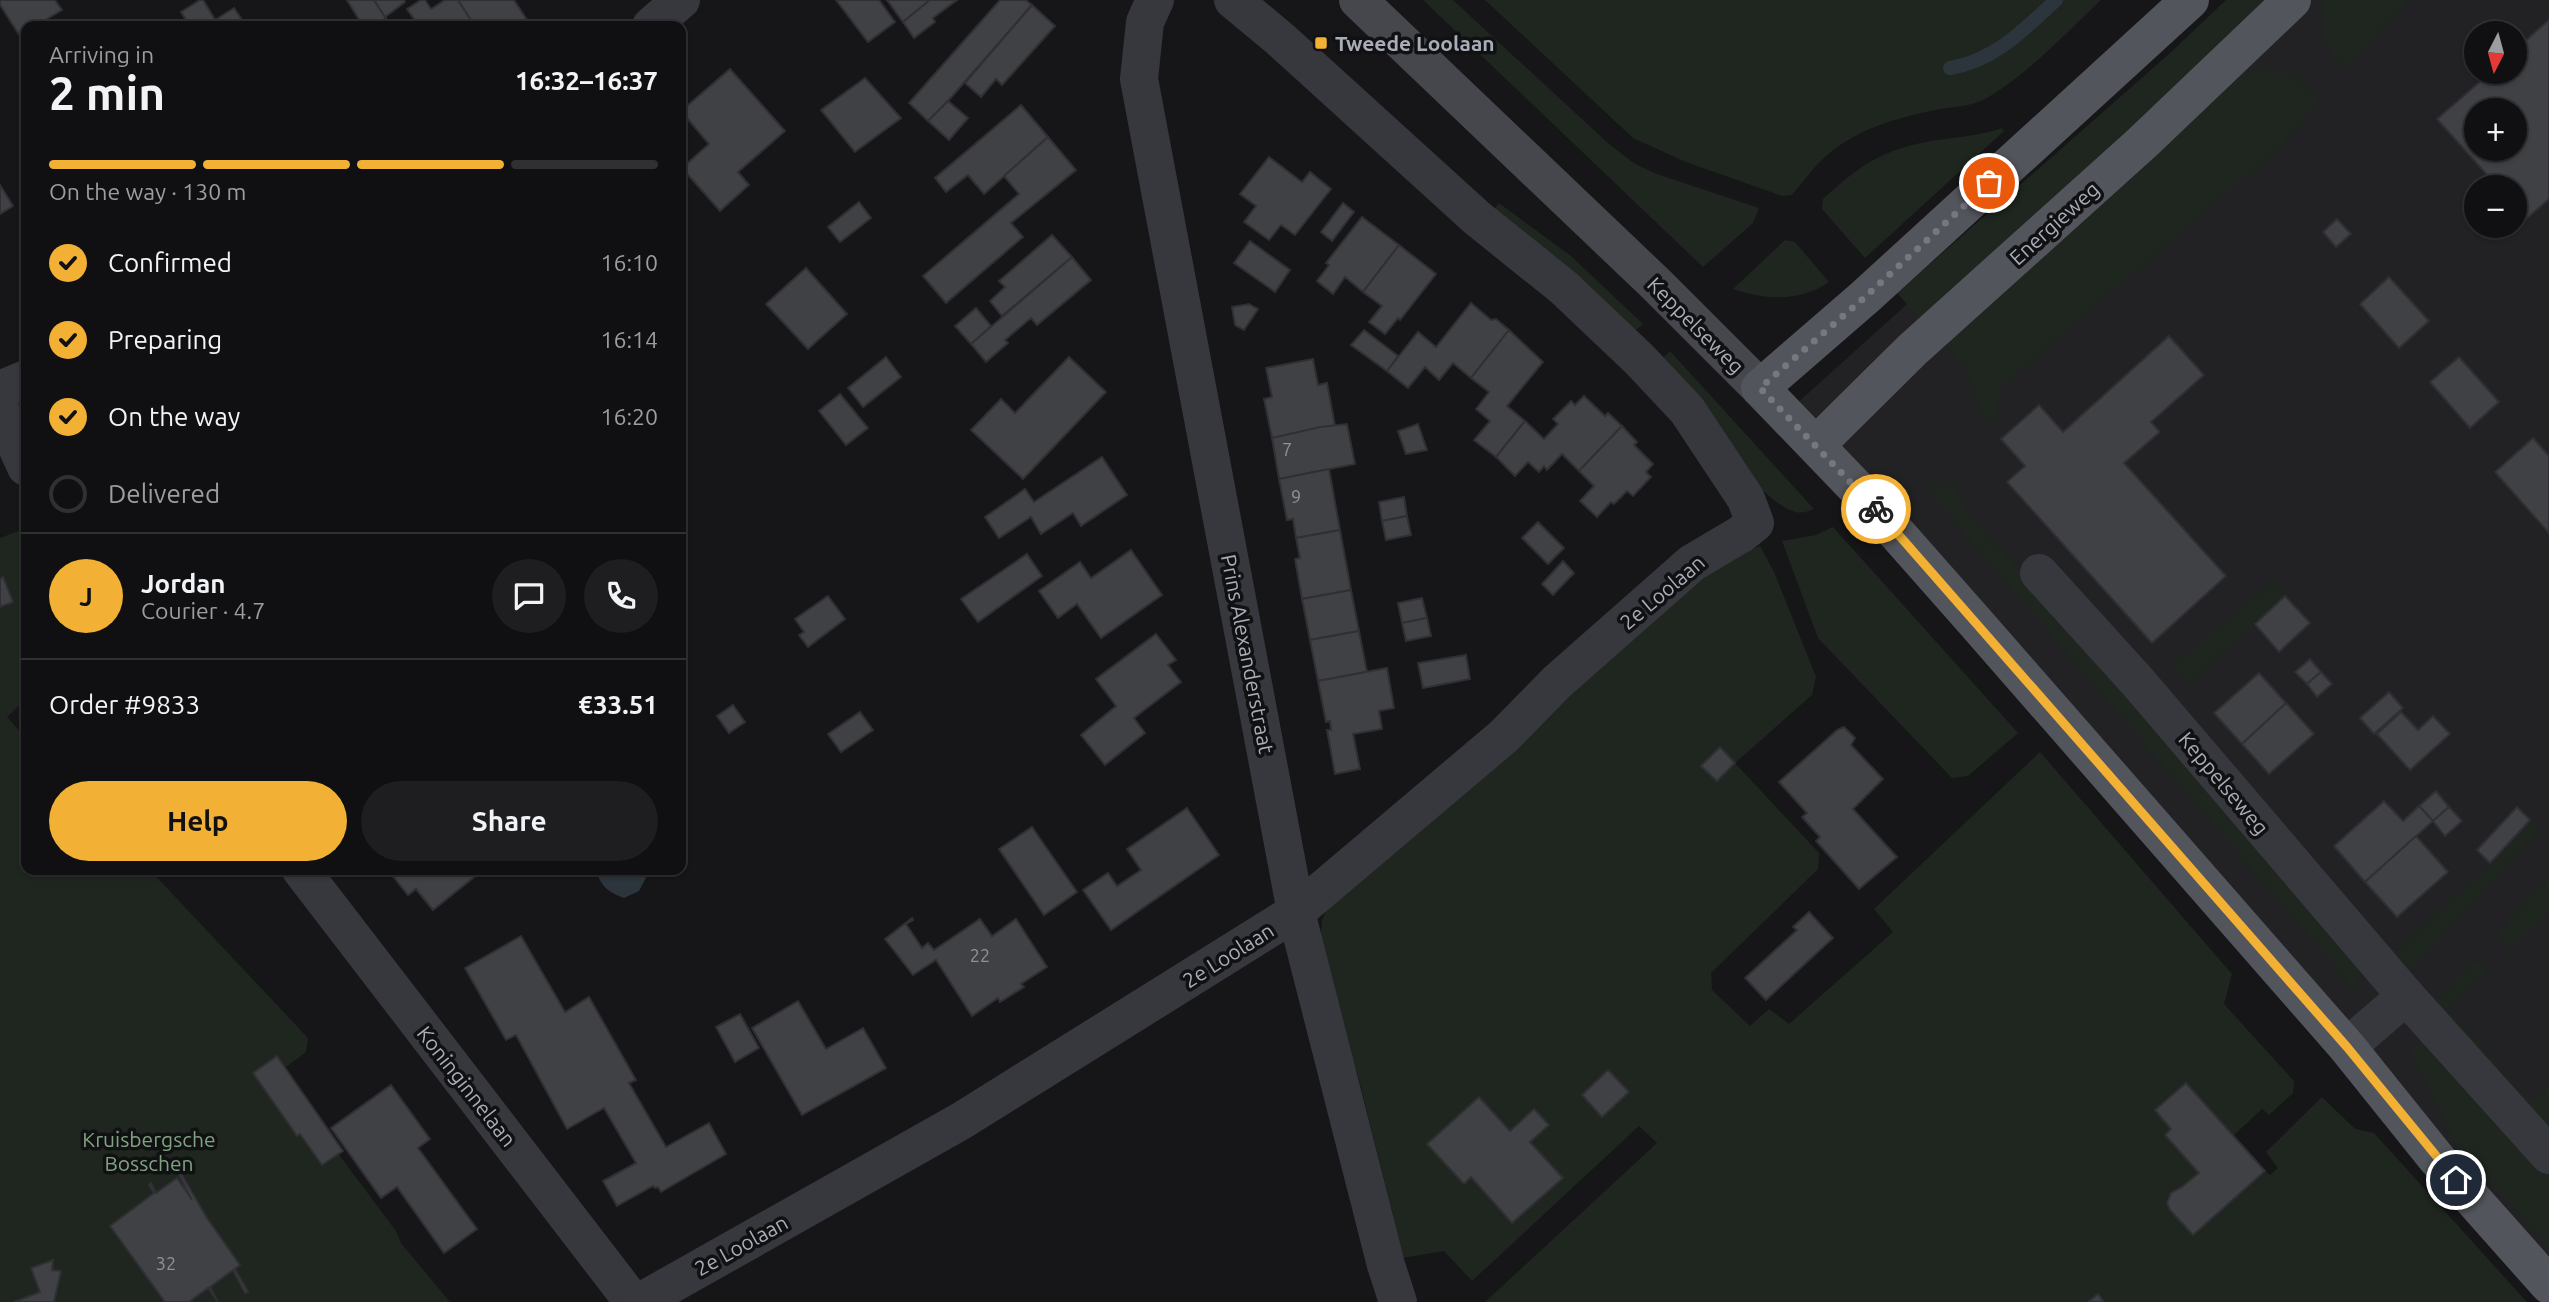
<!DOCTYPE html>
<meta charset="utf-8">
<style>
body{margin:0;font-family:Ubuntu,sans-serif;background:#1e1e20;color:#f1f3f6;height:100vh;display:flex;flex-direction:column;font-size:26px;white-space:nowrap}
*{box-sizing:border-box;margin:0}
p{font-size:23px;color:#9c9d9f}
.icon{flex:none;width:38px;height:38px;fill:none;stroke:currentColor;stroke-width:2;stroke-linecap:round;stroke-linejoin:round}
.map{position:relative;flex:1;overflow:hidden}
.panel{position:absolute;left:21px;top:21px;width:665px;height:854px;display:flex;flex-direction:column;background:#101012;border-radius:14px;box-shadow:0 2px 5px #0004,0 0 0 2px #303032}
.panel>*{flex:none}
.needle{width:46px;rotate:186deg}
.tools{position:absolute;left:2464px;top:21px;display:grid;gap:14px}
.tools a{display:grid;place-items:center;width:63px;height:63px;border-radius:50%;background:#101012;box-shadow:0 2px 5px #0004,0 0 0 2px #303032;font-size:35px}
.pin{position:absolute;display:grid;place-items:center;width:60px;height:60px;color:#fff;margin:-30px;border:4px solid #fff;border-radius:50%;box-shadow:0 2px 7px #0007}
.courier{position:absolute;display:grid;place-items:center;width:70px;height:70px;margin:-35px;border:5px solid #f2b134;border-radius:50%;background:#fff;color:#222;box-shadow:0 2px 9px #0007}
.headline em{font-style:normal;font-weight:700}
.headline div{display:flex;flex-direction:column-reverse}
.headline{display:flex;align-items:center;justify-content:space-between;height:119px;padding:0 28px}
h1{font-size:46px;font-weight:700;line-height:52px}
.bar{display:grid;grid-template-columns:repeat(4,1fr);gap:10px 7px;align-content:center;height:84px;padding:0 28px}
.bar i{height:9px;border-radius:5px;background:#303032}
.bar .current{background:#f2b134}
.bar p{grid-column:span 4}
.line{display:flex;align-items:center;gap:18px;padding:0 28px;border-top:2px solid #303032}
.line div{flex:1}
.round{display:grid;place-items:center;flex:none;width:74px;height:74px;border-radius:37px;background:#1e1e20}
ol{padding:0 28px;list-style:none}
li{display:flex;align-items:center;gap:21px;height:77px}
li p{margin-inline-start:auto}
li .icon{padding:7px;border-radius:50%;background:#f2b134;color:#111;stroke-width:4}
li:last-child{color:#9c9d9f}
li i{width:38px;height:38px;border:4px solid #303032;border-radius:50%}
.button{display:flex;gap:14px;margin-top:auto;padding:14px 28px}
.button a{flex:1;height:80px;border-radius:42px;background:#f2b134;color:#111;font-size:28px;font-weight:700;line-height:80px;text-align:center}
.button a+a{background:#1e1e20;color:#f1f3f6}
.map>svg:first-child{display:block}
.built{fill:#222225;fill-rule:evenodd}
.green{fill:#1e261f;fill-rule:evenodd}
.water{fill:#2c353c}
.lines{fill:none;stroke-linecap:round;stroke-linejoin:round}
.stream{stroke:#2c353c;stroke-width:14}
.building{fill:#404145;stroke:#303034;stroke-width:2;fill-rule:evenodd}
.minor{stroke:#37383d;stroke-width:38}
.secondary{stroke:#45474d;stroke-width:38}
.primary{stroke:#53555c;stroke-width:38}
.done{stroke:#757880;stroke-width:7;stroke-dasharray:0 12.6}
.route{stroke:#f2b134;stroke-width:9}
.poi-dot{fill:#f2b134;stroke:#111113;stroke-width:2.5}
.labels{text-anchor:middle;dominant-baseline:central;stroke-width:7;stroke-linejoin:round;paint-order:stroke}
.number-label{font-size:18px;fill:#8e929b}
.poi-label{font-size:21px;font-weight:bold;fill:#a8adb8;stroke:#111113;text-anchor:start}
.street-label{font-size:21px;fill:#a8adb8;stroke:#111113}
.park-label{font-size:21px;fill:#7fa381;stroke:#111113}
</style>
<div class="map">
<svg width="2549" height="1302" viewBox="0 0 2549 1302">
<rect width="100%" height="100%" fill="#161618"/>
<!-- built -->
<path class="built" d="M2242 0H2549V1288L1795 405 2225 18ZM2476 33H2515V72H2476ZM2476 110H2515V149H2476ZM2476 187H2515V226H2476Z"/>
<!-- green -->
<g class="green">
<polygon points="1423,0 1453,0 1609,144 1635,164 1657,174 1759,208 1753,223 1703,267"/>
<path d="M1485 0H2101C2067 32 2028 74 1987 98 1970 108 1950 106 1930 111 1894 119 1862 128 1832 151 1817 162 1805 180 1792 195L1782 196 1686 162 1633 138Z"/>
<polygon points="2226,0 2276,0 1922,321 1897,293 2169,54"/>
<polygon points="2321,0 2408,0 2346,70 2324,43"/>
<polygon points="2236,71 2294,73 2319,101 2275,152 2002,387 1992,428 1984,419 1971,378 1941,338"/>
<path d="M2002 128 2004 131 1865 258 1822 209 1823 199C1857 168 1879 151 1926 142 1952 137 1977 137 2002 128Z"/>
<polygon points="1499,203 1571,256 1643,324 1636,330 1492,212"/>
<path d="M1785 240 1795 242 1829 282C1800 302 1766 300 1733 289Z"/>
<path d="M1670 351 1814 509C1807 512 1800 514 1793 511 1754 499 1689 394 1663 358Z"/>
<polygon points="1953,485 1969,515 2154,721 2362,966 2355,990 1924,486"/>
<polygon points="1833,527 2018,733 1968,776 1952,778 1818,638 1782,541 1816,535"/>
<polygon points="26,528 26,699 7,717 26,738 26,870 150,870 308,1038 306,1052 278,1073 396,1231 401,1243 450,1302 0,1302 0,538"/>
<path d="M1760 546 1774 572 1816 677 1812 695 1735 763 1819 853 1818 869 1711 973 1712 990 1750 1026 1769 1009 1789 1024 1893 932 1874 909 2040 752 2232 974 2224 1004 2294 1081 2293 1093 2269 1115 2262 1109 2233 1136 2265 1171 2270 1175 2278 1168 2266 1152 2322 1097 2355 1129 2374 1133 2527 1302H1485L1657 1143 1639 1126 1472 1281 1444 1251 1396 1259 1392 1211 1357 1072 1345 1058 1321 936 1322 920 1329 904 1715 562ZM1720 748 1735 763 1717 781 1702 765Z"/>
<polygon points="2273,582 2285,596 2189,684 2172,665"/>
<polygon points="2530,820 2539,829 2422,960 2405,974 2391,957 2490,863"/>
<polygon points="2549,877 2549,913 2508,952 2500,931"/>
<polygon points="2473,962 2489,970 2446,1008 2531,1102 2549,1086 2549,1133 2433,1004"/>
<polygon points="2423,1039 2549,1178 2549,1247 2454,1142 2426,1080 2410,1052"/>
</g>
<!-- water -->
<path class="water" d="M597 870H650L639 891 624 898C610 893 599 886 597 870Z"/>
<g class="lines">
<!-- stream -->
<path class="stream" d="M1950 68C1994 61 2025 29 2056 0"/>
</g>
<!-- building -->
<g class="building">
<polygon points="0,0 55,0 62,10 35,26 26,26 26,32 20,36 0,5"/>
<polygon points="200,0 203,0 219,26 190,26 181,12"/>
<polygon points="347,0 374,0 386,18 374,26 363,26"/>
<polygon points="374,0 404,0 405,2 385,17"/>
<polygon points="421,0 425,0 431,9 445,0 458,0 475,26 419,26 407,9"/>
<polygon points="458,0 514,0 529,23 524,26 475,26"/>
<polygon points="836,0 879,0 895,22 868,42"/>
<polygon points="887,0 930,0 903,22"/>
<polygon points="930,0 957,0 933,18 935,22 914,38 903,22"/>
<polygon points="1000,0 1026,0 1032,5 948,101 928,121 909,103"/>
<polygon points="1032,5 1055,26 1002,85 996,79 981,97 965,83"/>
<polygon points="234,8 246,26 219,26 215,20"/>
<path d="M2549 20V199L2526 219 2515 206V187H2498L2437 119 2491 72H2515V50ZM2476 110H2515V149H2476Z"/>
<polygon points="730,69 785,131 738,172 749,185 720,211 682,168 709,144 681,111"/>
<polygon points="865,78 901,118 855,152 821,110"/>
<polygon points="948,101 968,118 949,140 928,121"/>
<polygon points="1021,105 1048,137 984,194 968,175 946,192 935,178"/>
<polygon points="1048,137 1076,170 1011,223 1023,237 946,303 923,276 1019,194 1004,176"/>
<polygon points="1269,157 1302,182 1310,172 1331,189 1295,235 1281,225 1269,240 1244,222 1256,206 1240,194"/>
<polygon points="0,185 13,206 0,214"/>
<polygon points="859,202 871,218 840,242 828,227"/>
<polygon points="1343,203 1354,212 1332,241 1321,232"/>
<polygon points="1362,217 1399,245 1363,292 1345,277 1333,294 1317,281 1329,265 1326,263"/>
<polygon points="2337,219 2351,234 2336,247 2323,232"/>
<polygon points="1052,235 1072,257 1002,316 990,301 1005,287 999,281"/>
<polygon points="1250,241 1290,270 1275,292 1234,263"/>
<polygon points="1399,245 1436,274 1400,320 1398,318 1385,334 1369,322 1382,306 1363,292"/>
<polygon points="1072,257 1091,280 1037,325 1031,318 1005,340 1008,343 986,362 971,344"/>
<polygon points="806,268 847,314 808,349 766,304"/>
<polygon points="2389,277 2429,321 2399,348 2360,304"/>
<polygon points="1471,303 1491,320 1496,319 1509,330 1471,378 1453,363 1439,380 1425,367 1408,388 1387,371 1418,332 1436,347"/>
<polygon points="1249,304 1258,309 1244,330 1235,325 1232,307"/>
<polygon points="976,308 991,326 971,344 955,326"/>
<polygon points="1364,330 1398,356 1387,371 1351,345"/>
<polygon points="1509,330 1543,362 1507,406 1525,421 1496,457 1474,440 1490,421 1476,409 1489,392 1471,378"/>
<polygon points="2169,336 2204,375 2151,422 2160,432 2124,463 2226,576 2152,643 2007,482 2025,466 2001,439 2039,405 2063,432"/>
<polygon points="886,357 901,377 863,407 848,388"/>
<polygon points="1069,357 1106,392 1023,479 971,430 1001,399 1015,413"/>
<polygon points="2459,357 2499,402 2470,428 2430,382"/>
<polygon points="1313,359 1318,385 1327,383 1335,426 1272,438 1264,399 1272,397 1266,368"/>
<polygon points="840,394 868,428 846,445 819,411"/>
<polygon points="1584,396 1605,416 1608,413 1622,426 1579,471 1562,454 1547,470 1544,466 1539,472 1528,462 1515,476 1496,457 1525,421 1544,439 1558,424 1553,419 1571,401 1575,405"/>
<polygon points="1347,424 1355,464 1279,479 1272,438 1320,427"/>
<polygon points="1418,424 1427,450 1406,454 1398,431"/>
<polygon points="1622,426 1637,442 1634,445 1653,464 1646,472 1651,477 1633,496 1627,491 1614,504 1611,502 1597,517 1580,501 1594,486 1579,471"/>
<polygon points="2533,438 2549,456 2549,533 2495,472"/>
<polygon points="1102,457 1127,495 1081,526 1073,513 1041,534 1031,517 999,538 985,517 1025,489 1034,502"/>
<polygon points="1329,469 1340,530 1296,538 1293,519 1287,520 1279,479"/>
<polygon points="1404,497 1407,516 1382,521 1379,502"/>
<polygon points="1407,516 1411,535 1386,540 1382,521"/>
<polygon points="1538,522 1564,548 1548,564 1522,538"/>
<polygon points="1340,530 1351,590 1302,599 1295,559 1300,558 1296,538"/>
<polygon points="1131,550 1162,595 1101,638 1077,604 1058,618 1039,591 1080,562 1091,578"/>
<polygon points="1027,554 1042,576 978,622 961,599"/>
<polygon points="1563,561 1574,573 1553,595 1542,584"/>
<polygon points="3,577 13,602 0,607 0,579"/>
<polygon points="1351,590 1359,631 1310,640 1302,599"/>
<polygon points="828,596 845,619 808,647 799,635 804,632 795,619"/>
<polygon points="2285,596 2310,623 2279,652 2255,624"/>
<polygon points="1422,598 1427,618 1402,623 1398,603"/>
<polygon points="1427,618 1431,636 1406,641 1402,623"/>
<polygon points="1359,631 1367,672 1318,681 1310,640"/>
<polygon points="1156,634 1176,660 1168,665 1181,682 1134,718 1145,733 1105,765 1081,735 1116,706 1096,679"/>
<polygon points="1466,655 1470,679 1423,688 1418,663"/>
<polygon points="2310,659 2321,672 2307,684 2295,672"/>
<polygon points="1387,668 1394,708 1379,711 1382,729 1353,734 1360,769 1335,774 1327,730 1331,730 1330,721 1326,722 1318,681"/>
<polygon points="2321,672 2332,684 2317,697 2307,684"/>
<polygon points="2259,673 2286,703 2242,744 2214,713"/>
<polygon points="2389,692 2403,708 2374,734 2360,718"/>
<polygon points="2286,703 2314,734 2269,774 2242,744"/>
<polygon points="733,705 745,722 729,733 717,716"/>
<polygon points="860,712 873,730 841,752 828,734"/>
<polygon points="2401,712 2418,730 2433,716 2450,734 2410,770 2377,734"/>
<polygon points="1844,727 1855,738 1851,745 1883,779 1853,809 1897,857 1859,889 1816,841 1820,837 1802,817 1807,813 1779,782 1837,730"/>
<polygon points="1720,747 1735,763 1717,781 1701,766"/>
<polygon points="2436,791 2449,807 2433,821 2419,806"/>
<polygon points="2384,801 2403,821 2419,806 2433,821 2365,882 2334,846"/>
<polygon points="2449,807 2462,821 2445,836 2433,821"/>
<polygon points="2517,807 2530,820 2490,863 2477,850"/>
<polygon points="1187,808 1219,855 1111,930 1083,890 1108,873 1117,886 1141,870 1127,849"/>
<polygon points="1032,827 1077,892 1044,915 999,849"/>
<polygon points="2416,836 2448,872 2397,917 2365,882"/>
<polygon points="388,870 483,870 433,910 416,889 408,895"/>
<polygon points="1809,912 1833,938 1766,1000 1745,978 1797,930 1793,927"/>
<polygon points="912,918 913,920 906,924 922,948 928,943 934,950 980,919 992,936 1016,919 1047,967 1021,984 1024,987 1000,1002 998,998 972,1016 936,960 913,975 885,939"/>
<polygon points="521,936 565,1012 589,997 636,1080 629,1083 666,1147 709,1123 726,1154 661,1192 658,1187 655,1188 653,1186 617,1206 603,1181 636,1163 604,1108 567,1129 516,1035 506,1040 465,968"/>
<polygon points="798,1001 826,1049 863,1028 886,1068 802,1115 752,1028"/>
<polygon points="740,1014 759,1048 735,1062 716,1027"/>
<polygon points="277,1056 343,1151 322,1165 300,1134 297,1136 253,1073"/>
<polygon points="1608,1070 1629,1092 1602,1117 1582,1095"/>
<polygon points="2186,1083 2265,1171 2193,1235 2170,1210 2167,1203 2171,1193 2182,1187 2199,1173 2165,1135 2171,1129 2155,1110"/>
<polygon points="391,1085 430,1139 418,1148 477,1229 444,1253 397,1187 381,1198 331,1128"/>
<polygon points="1479,1097 1510,1131 1534,1109 1549,1125 1530,1142 1563,1178 1512,1223 1471,1177 1464,1184 1427,1144"/>
<polygon points="178,1168 207,1218 240,1265 235,1269 248,1292 245,1293 233,1270 210,1287 218,1302 208,1288 189,1302 165,1302 110,1226 154,1193 149,1185 151,1183 156,1193 177,1178 192,1200 176,1169"/>
<polygon points="53,1260 52,1270 61,1271 54,1302 14,1302 40,1292 31,1268"/>
<polygon points="2098,1294 2104,1302 2088,1302"/>
</g>
<g class="lines">
<!-- minor -->
<g class="minor">
<polyline points="1155,0 1145,22 1139,79 1296,912 1386,1265 1398,1302"/>
<polyline points="651,26 681,0"/>
<polyline points="0,390 26,379"/>
<polyline points="0,409 26,467"/>
<polyline points="2039,573 2137,681 2406,996 2549,1155"/>
<polyline points="301,870 633,1302"/>
<polyline points="2347,1047 2406,996"/>
<polyline points="640,1302 961,1121 1296,912 1504,736 1557,682 1692,563 1741,534 1755,523 1746,499 1687,410 1639,359 1563,287 1477,218 1280,39 1233,0"/>
</g>
<!-- secondary -->
<polyline class="secondary" points="1358,0 1657,285 1760,388"/>
<!-- primary -->
<g class="primary">
<polyline points="2190,0 1865,297 1760,388 1863,495 1976,623 2347,1047 2437,1159 2549,1285"/>
<polyline points="1816,445 1912,350 2142,143 2292,0"/>
</g>
</g>
<g class="lines">
<!-- done -->
<polyline class="done" points="1876,509 1760,388 1865,297 1989,183"/>
<!-- route -->
<polyline class="route" points="1876,509 2347,1047 2456,1180"/>
</g>
<!-- markers -->
<rect class="poi-dot" x="1314" y="36" width="14" height="14" rx="3.5"/>
<g class="labels">
<!-- number labels -->
<g class="number-label">
<text x="1287" y="449">7</text>
<text x="1296" y="496">9</text>
<text x="980" y="955">22</text>
<text x="166" y="1263">32</text>
</g>
<!-- poi labels -->
<g class="poi-label">
<text x="1335" y="43">Tweede Loolaan</text>
</g>
<!-- street labels -->
<g class="street-label">
<text transform="translate(2054 223) rotate(-42)">Energieweg</text>
<text transform="translate(1696 325) rotate(45)">Keppelseweg</text>
<text transform="translate(1662 592) rotate(-40)">2e Loolaan</text>
<text transform="translate(1248 654) rotate(79)">Prins Alexanderstraat</text>
<text transform="translate(2224 783) rotate(50)">Keppelseweg</text>
<text transform="translate(1228 955) rotate(-32)">2e Loolaan</text>
<text transform="translate(467 1086) rotate(52)">Koninginnelaan</text>
<text transform="translate(741 1245) rotate(-29)">2e Loolaan</text>
</g>
<!-- park labels -->
<g class="park-label">
<text x="149" y="1139">Kruisbergsche<tspan x="149" dy="24">Bosschen</tspan></text>
</g>
</g>
</svg>
<div class="tools">
<a><svg class="needle" viewBox="-14 -14 28 28"><path d="M0-13l5 13h-10z" fill="#e53935"/><path d="M0 13l5-13h-10z" fill="#9c9d9f"/></svg></a>
<a>+</a>
<a>−</a>
</div>
<div class="pin" style="left:1989px;top:183px;background:#ea580c"><svg class="icon" aria-label="bag" viewBox="0 0 24 24"><path d="M5 8h14l-1 12H6zM9 8a3 3 0 0 1 6 0"/></svg></div>
<div class="pin" style="left:2456px;top:1180px;background:#1f2937"><svg class="icon" aria-label="home" viewBox="0 0 24 24"><path d="M3 11l9-7 9 7M6 9v11h12V9"/></svg></div>
<div class="courier" style="left:1876px;top:509px"><svg class="icon" aria-label="bike" viewBox="0 0 24 24"><circle cx="6" cy="16" r="4"/><circle cx="18" cy="16" r="4"/><path d="M6 16l4-8h5l3 8M10 8l3 8H6M13 5h3"/></svg></div>
<section class="panel">
<div class="headline"><div><h1>2 min</h1><p>Arriving in</p></div><em>16:32–16:37</em></div>
<div class="bar"><i class="current"></i><i class="current"></i><i class="current"></i><i></i><p>On the way · 130 m</p></div>
<ol>
<li><svg class="icon" aria-label="check" viewBox="0 0 24 24"><path d="M5 12l5 5 9-10"/></svg>Confirmed<p>16:10</p></li>
<li><svg class="icon" aria-label="check" viewBox="0 0 24 24"><path d="M5 12l5 5 9-10"/></svg>Preparing<p>16:14</p></li>
<li><svg class="icon" aria-label="check" viewBox="0 0 24 24"><path d="M5 12l5 5 9-10"/></svg>On the way<p>16:20</p></li>
<li><i></i>Delivered</li>
</ol>
<div class="line" style="height:126px"><b class="round" style="background:#f2b134;color:#111">J</b><div><b>Jordan</b><p>Courier · 4.7</p></div><a class="round"><svg class="icon" aria-label="chat" viewBox="0 0 24 24"><path d="M4 5h16v11H9l-5 4z"/></svg></a><a class="round"><svg class="icon" aria-label="phone" viewBox="0 0 24 24"><path d="M5 4h4l2 5-3 2q2 4 5 5l2-3 5 2v4C11 20 4 13 5 4z"/></svg></a></div>
<div class="line" style="height:91px"><div>Order #9833</div><b>€33.51</b></div>
<div class="button"><a>Help</a><a>Share</a></div>
</section>
</div>
